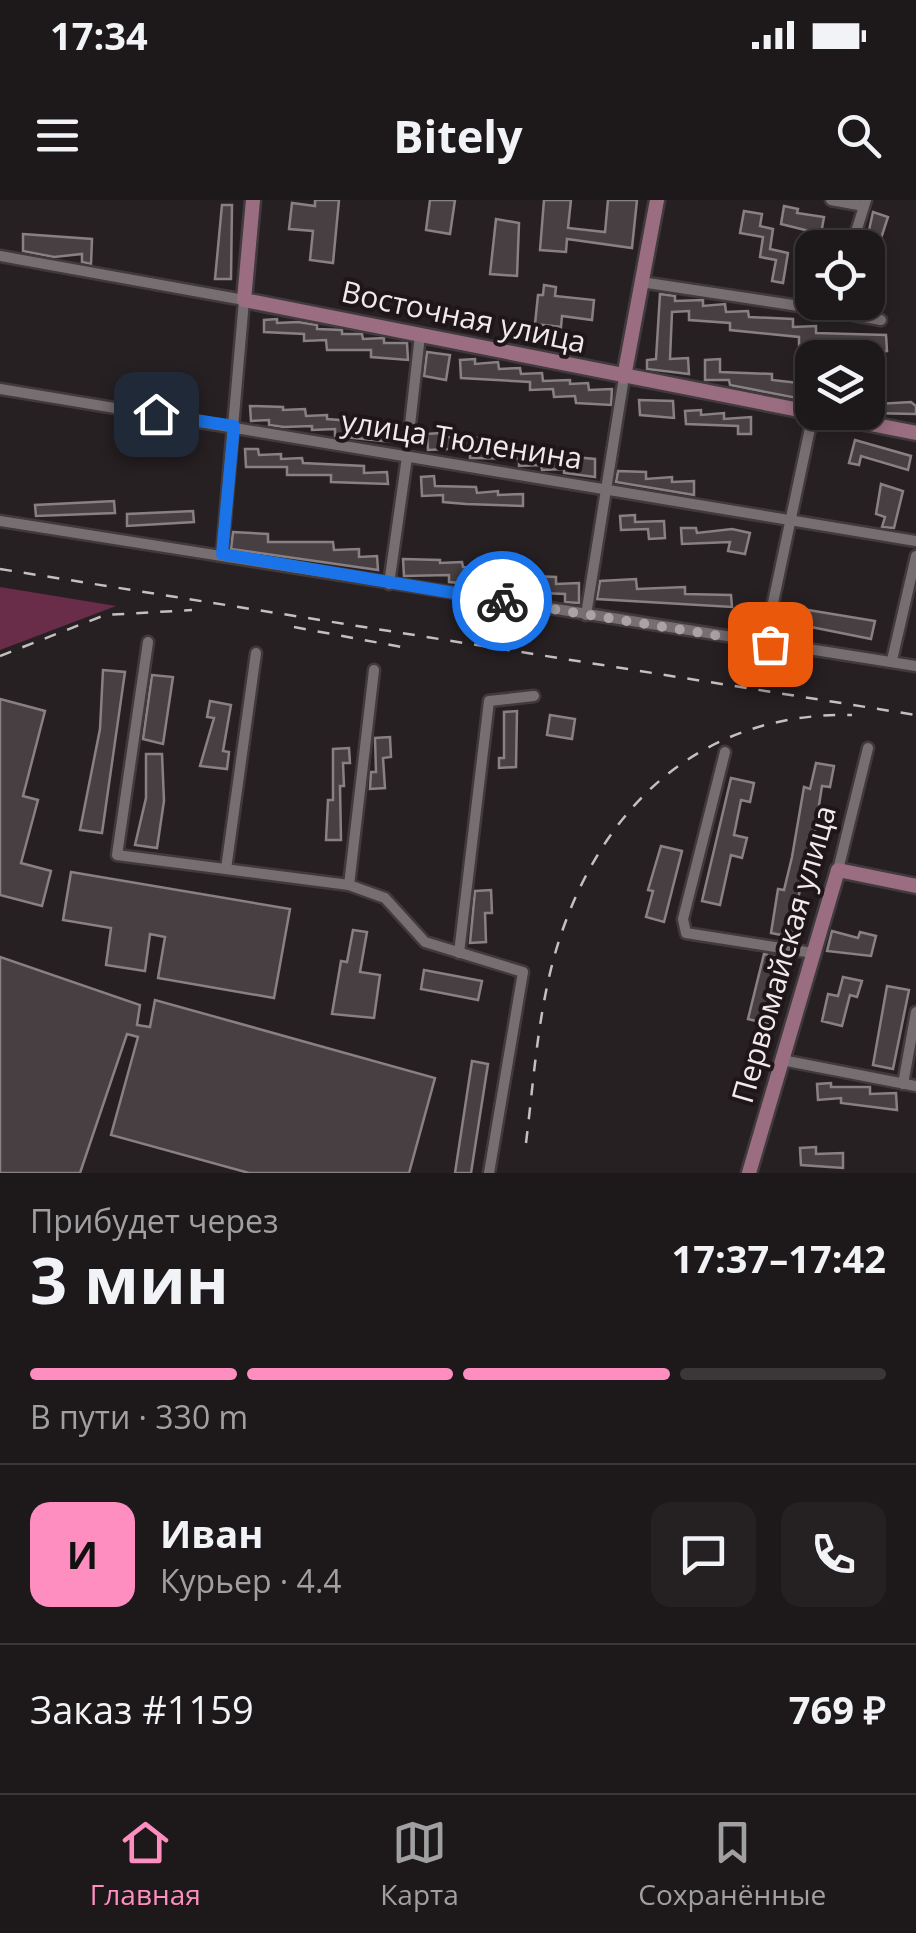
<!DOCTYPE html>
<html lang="ru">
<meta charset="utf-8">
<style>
body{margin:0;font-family:"Open Sans",sans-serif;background:#252123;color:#f1f3f6;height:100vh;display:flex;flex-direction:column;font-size:38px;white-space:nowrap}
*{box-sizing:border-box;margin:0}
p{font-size:32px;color:#a0a0a2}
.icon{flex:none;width:55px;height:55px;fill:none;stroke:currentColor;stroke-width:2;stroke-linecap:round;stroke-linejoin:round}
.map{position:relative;height:973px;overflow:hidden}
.details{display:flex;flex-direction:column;background:#1d181a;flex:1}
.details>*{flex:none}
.controls{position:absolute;left:795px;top:30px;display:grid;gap:20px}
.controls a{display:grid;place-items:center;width:90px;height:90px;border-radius:20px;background:#1d181a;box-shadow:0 5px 15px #0003,0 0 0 2px #3b3739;font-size:50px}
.pin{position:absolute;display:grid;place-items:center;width:85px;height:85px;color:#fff;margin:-42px;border-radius:20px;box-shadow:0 5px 15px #0006}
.courier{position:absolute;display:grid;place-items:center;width:100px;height:100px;margin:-50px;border:8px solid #1a73e8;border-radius:50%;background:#fff;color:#222;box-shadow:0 2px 12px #0007}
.summary em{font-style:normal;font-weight:700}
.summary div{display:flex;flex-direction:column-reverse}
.summary{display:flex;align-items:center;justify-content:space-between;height:170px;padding:0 30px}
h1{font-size:65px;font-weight:700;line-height:75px}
.bar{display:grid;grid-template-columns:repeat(4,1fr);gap:15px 10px;align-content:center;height:120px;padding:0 30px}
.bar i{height:12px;border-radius:8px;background:#3b3739}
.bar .selected{background:#fd8ebf}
.bar p{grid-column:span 4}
.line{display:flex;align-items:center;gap:25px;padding:0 30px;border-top:2px solid #3b3739}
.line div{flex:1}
.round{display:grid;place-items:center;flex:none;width:105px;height:105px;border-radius:20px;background:#252123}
.status{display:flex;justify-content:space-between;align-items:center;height:70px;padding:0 50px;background:#1d181a;direction:ltr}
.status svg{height:28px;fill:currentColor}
header{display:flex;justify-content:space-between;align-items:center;height:130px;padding:0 30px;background:#1d181a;font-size:45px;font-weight:700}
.tab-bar{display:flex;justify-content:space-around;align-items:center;height:140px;border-top:2px solid #3b3739;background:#1d181a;font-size:28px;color:#a0a0a2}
.tab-bar a{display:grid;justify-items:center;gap:5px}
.tab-bar .selected{color:#fd8ebf}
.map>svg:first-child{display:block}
.green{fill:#6a2d49}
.building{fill:#473f42;stroke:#898083;stroke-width:2.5}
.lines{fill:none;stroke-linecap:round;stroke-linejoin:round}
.street-casing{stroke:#413a3d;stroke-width:15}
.secondary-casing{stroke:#413a3d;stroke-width:19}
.street{stroke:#776e71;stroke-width:10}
.secondary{stroke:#9a6d81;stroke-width:14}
.rail{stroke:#c4bfc1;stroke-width:2.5;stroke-dasharray:12 12;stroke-linecap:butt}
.done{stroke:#a9a3a6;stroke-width:10;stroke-dasharray:0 18}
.route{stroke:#1a73e8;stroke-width:12}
.labels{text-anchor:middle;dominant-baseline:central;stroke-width:8;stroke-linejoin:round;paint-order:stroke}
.street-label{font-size:30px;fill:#efeaec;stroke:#1e1619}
</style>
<div class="status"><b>17:34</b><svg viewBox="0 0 49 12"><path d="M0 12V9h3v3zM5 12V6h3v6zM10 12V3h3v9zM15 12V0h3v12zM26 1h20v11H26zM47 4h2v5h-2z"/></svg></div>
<header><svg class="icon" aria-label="menu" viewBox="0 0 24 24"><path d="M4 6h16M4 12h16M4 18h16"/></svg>Bitely<svg class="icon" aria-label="search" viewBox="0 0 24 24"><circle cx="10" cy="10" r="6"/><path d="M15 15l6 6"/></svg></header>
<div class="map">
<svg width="916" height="973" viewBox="0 0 916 973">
<rect width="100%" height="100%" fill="#272023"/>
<!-- green -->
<polygon class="green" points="0,387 116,406 0,450"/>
<!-- building -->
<g class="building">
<polygon points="315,0 339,0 333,63 310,60 313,31 289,29 292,3 315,6"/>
<polygon points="430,0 455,0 450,34 426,30"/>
<polygon points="544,0 571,0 568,28 605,32 608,0 637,0 632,48 567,39 566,52 540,50"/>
<polygon points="222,5 232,5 231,79 215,79"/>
<polygon points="784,6 798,9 797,13 824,17 821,34 781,24"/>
<polygon points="744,11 762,14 760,26 773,29 770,49 788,53 783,83 772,81 776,60 760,57 763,37 740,33"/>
<polygon points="873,12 888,17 869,75 865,48"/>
<polygon points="496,19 519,23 517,76 490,74"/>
<polygon points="23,34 92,39 91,64 82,62 82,54 54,57 23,51"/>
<polygon points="544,85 556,87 555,96 594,100 592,120 562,116 561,127 535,124 538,95 543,95"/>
<polygon points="660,94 675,96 675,101 703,100 703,106 725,104 726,112 748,111 749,117 793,119 793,127 816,126 816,133 886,135 887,151 846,154 846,145 799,145 799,137 730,130 730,123 689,120 689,111 672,112 670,159 688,158 689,174 647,169 647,160 656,159"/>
<polygon points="277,119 277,123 298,122 317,125 317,129 342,130 342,134 362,134 363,139 384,138 384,143 407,143 408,160 371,157 371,150 327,150 326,140 304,141 304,134 264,132 264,120"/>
<polygon points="427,152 450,155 446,180 424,176"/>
<polygon points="475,159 475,164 498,162 499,169 520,168 521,174 542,173 543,181 570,180 570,184 588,183 589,190 612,189 611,205 576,203 575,196 554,197 553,189 530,190 530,182 461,178 460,160"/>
<polygon points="720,159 720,172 772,174 772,180 807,184 812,201 730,185 729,180 705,180 705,160"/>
<polygon points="868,196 876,196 877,204 911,202 916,206 916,214 868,213"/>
<polygon points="639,200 673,201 674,218 640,215"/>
<polygon points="250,206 283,207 283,210 305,209 306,216 327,215 327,219 393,224 394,242 335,236 335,229 312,230 312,226 284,227 269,225 269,220 251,221"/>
<polygon points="701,210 701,215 724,213 724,219 751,217 751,234 738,234 738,226 686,224 685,211"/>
<polygon points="440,233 440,237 485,238 486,245 508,244 508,251 595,259 595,277 564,273 564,269 542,270 541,265 519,266 519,259 470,258 470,248 428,250 427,234"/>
<polygon points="855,240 911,256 908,270 861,256 859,265 849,263"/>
<polygon points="245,249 258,249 259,255 281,254 281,259 302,258 303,263 364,266 364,273 387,272 388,284 331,282 331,275 287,275 287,267 246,267"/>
<polygon points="618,271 646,272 646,279 672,277 672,282 694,281 694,295 616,282"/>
<polygon points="434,276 435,286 476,287 477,293 498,291 498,295 523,294 523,306 466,304 443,302 443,295 422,296 421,277"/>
<polygon points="881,284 903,291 894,328 882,327 885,317 876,314"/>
<polygon points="114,301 115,313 36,316 35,305"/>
<polygon points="193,311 194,322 127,326 127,314"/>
<polygon points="635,315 635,322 664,321 665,338 649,339 648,329 621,330 620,316"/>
<polygon points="681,328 696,328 697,333 732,329 750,333 745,354 728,351 730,342 682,344"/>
<polygon points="233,332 268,334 268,342 333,342 334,350 359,349 359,357 377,356 378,370 231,349"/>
<polygon points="403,359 440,360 440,363 462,362 463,367 508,368 508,375 556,377 556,384 579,383 579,403 565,402 565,394 515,392 515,383 472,384 449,382 449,375 404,376"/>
<polygon points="636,379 637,389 685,387 685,394 731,395 732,407 597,399 600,381"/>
<polygon points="784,406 875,421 871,439 781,421"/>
<polygon points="103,470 125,472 102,633 80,630 100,529"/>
<polygon points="152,475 173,477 163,544 143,539"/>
<polygon points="0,499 45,511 23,596 38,600 21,663 51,671 42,706 0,695"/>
<polygon points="210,501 231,505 223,551 229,552 227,569 200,566 214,518 207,517"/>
<polygon points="517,511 516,567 499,568 499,558 504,558 504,512"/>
<polygon points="550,515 575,519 572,539 547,535"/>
<polygon points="390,537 391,557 383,558 385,588 370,589 371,572 376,572 375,538"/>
<polygon points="349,548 350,563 343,563 344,586 340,586 341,640 326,640 328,600 333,600 333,549"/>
<polygon points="146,554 162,554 164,601 157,648 135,645 146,598"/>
<polygon points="816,563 834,566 830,587 822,586 809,670 805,685 801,684 791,737 771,733 778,689 784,690 792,657 804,587 810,589"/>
<polygon points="731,578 754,583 750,602 741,600 734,635 747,638 742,658 731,655 720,705 702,701"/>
<polygon points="661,646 682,651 664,722 646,717 653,691 648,690"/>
<polygon points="71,672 290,709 274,798 158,778 165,737 150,734 145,771 106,765 111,728 63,720"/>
<polygon points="491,690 492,713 485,713 486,742 470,743 475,691"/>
<polygon points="353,730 367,732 360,772 380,775 374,818 332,814 341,761 347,762"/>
<polygon points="832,731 858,738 860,732 876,736 871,756 827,751"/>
<polygon points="764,754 787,759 772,825 748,819"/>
<polygon points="0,757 140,805 137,825 150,827 155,800 435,878 409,973 249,973 111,935 138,837 127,834 80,973 0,973"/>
<polygon points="424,770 482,781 478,800 421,789"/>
<polygon points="843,777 862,781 857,797 850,795 842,826 822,821 828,794 838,796"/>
<polygon points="887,786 909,790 893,869 873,865"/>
<polygon points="472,861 488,864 471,973 455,973"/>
<polygon points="831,883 831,887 870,887 870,894 896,893 897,910 841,903 841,898 818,900 817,884"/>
<polygon points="816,947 816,954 843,953 843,968 801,965 800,948"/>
</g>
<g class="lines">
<!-- street casing -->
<g class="street-casing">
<g id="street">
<polyline points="831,0 864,6"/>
<polyline points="851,48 866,0"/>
<polyline points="0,56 244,100 222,354"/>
<polyline points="641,82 832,111 835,102"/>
<polyline points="832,111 881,120"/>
<polyline points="0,189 916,341"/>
<polyline points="409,234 420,135"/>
<polyline points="0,321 916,466"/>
<polyline points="389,384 407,257"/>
<polyline points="586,415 624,177"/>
<polyline points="770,417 813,214"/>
<polyline points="148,442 117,655 349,685 385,698 425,742 523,772 489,973"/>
<polyline points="892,460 916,356"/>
<polyline points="725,552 683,719 686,733 813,753"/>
<polyline points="226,669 256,453"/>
<polyline points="838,670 868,548"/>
<polyline points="349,685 374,470"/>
<polyline points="459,753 489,501 534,496"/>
<polyline points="782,860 916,886"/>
<polyline points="903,884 916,812"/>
</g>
</g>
<!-- secondary casing -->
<g class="secondary-casing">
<g id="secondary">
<polyline points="253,0 244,100 916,233"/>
<polyline points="624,177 657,0"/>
<polyline points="749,973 838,670 916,686"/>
</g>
</g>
<!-- street -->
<use href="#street" class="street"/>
<!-- secondary -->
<use href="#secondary" class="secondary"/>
<!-- rail -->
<g class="rail">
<polyline points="0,369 916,515"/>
<polyline points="294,427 412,449"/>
<polyline points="0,456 105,415 192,410"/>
<path d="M526 943C534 878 538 810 557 747 600 607 700 512 852 515"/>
</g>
</g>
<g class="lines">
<!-- done -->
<polyline class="done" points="502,401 770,444"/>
<!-- route -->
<polyline class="route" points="156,214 234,226 222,354 502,401"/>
</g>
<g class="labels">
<!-- street labels -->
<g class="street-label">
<text transform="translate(464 116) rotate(12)">Восточная улица</text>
<text transform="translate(462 239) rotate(9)">улица Тюленина</text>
<text transform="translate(783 754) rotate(-74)">Первомайская улица</text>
</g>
</g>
</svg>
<div class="controls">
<a><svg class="icon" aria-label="locate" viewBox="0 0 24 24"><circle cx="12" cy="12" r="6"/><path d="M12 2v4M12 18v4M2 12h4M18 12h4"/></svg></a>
<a><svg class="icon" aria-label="layers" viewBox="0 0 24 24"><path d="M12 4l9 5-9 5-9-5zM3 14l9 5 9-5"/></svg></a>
</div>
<div class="pin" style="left:770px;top:444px;background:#ea580c"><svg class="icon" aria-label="bag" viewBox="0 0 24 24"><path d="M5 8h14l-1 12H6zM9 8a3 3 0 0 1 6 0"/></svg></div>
<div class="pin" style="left:156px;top:214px;background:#1f2937"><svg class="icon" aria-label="home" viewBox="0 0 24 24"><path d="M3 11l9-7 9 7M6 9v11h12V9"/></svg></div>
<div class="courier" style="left:502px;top:401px"><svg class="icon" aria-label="bike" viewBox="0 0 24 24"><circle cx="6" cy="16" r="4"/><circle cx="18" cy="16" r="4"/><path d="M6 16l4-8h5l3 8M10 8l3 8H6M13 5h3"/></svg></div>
</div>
<section class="details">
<div class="summary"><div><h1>3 мин</h1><p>Прибудет через</p></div><em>17:37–17:42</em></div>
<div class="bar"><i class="selected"></i><i class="selected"></i><i class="selected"></i><i></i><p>В пути · 330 m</p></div>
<div class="line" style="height:180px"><b class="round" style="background:#fd8ebf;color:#111">И</b><div><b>Иван</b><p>Курьер · 4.4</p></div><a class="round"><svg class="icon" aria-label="chat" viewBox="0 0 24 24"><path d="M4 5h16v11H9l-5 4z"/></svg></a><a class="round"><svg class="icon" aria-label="phone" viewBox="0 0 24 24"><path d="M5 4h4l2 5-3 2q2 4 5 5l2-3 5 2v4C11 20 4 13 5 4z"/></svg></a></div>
<div class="line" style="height:130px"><div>Заказ #1159</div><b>769 ₽</b></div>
</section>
<nav class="tab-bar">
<a class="selected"><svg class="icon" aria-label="home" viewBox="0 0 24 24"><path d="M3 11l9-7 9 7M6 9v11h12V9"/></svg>Главная</a>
<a><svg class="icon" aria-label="map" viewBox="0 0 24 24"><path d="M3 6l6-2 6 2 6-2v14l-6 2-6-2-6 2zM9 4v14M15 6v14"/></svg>Карта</a>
<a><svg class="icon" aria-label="saved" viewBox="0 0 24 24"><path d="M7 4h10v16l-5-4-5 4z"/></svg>Сохранённые</a>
</nav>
